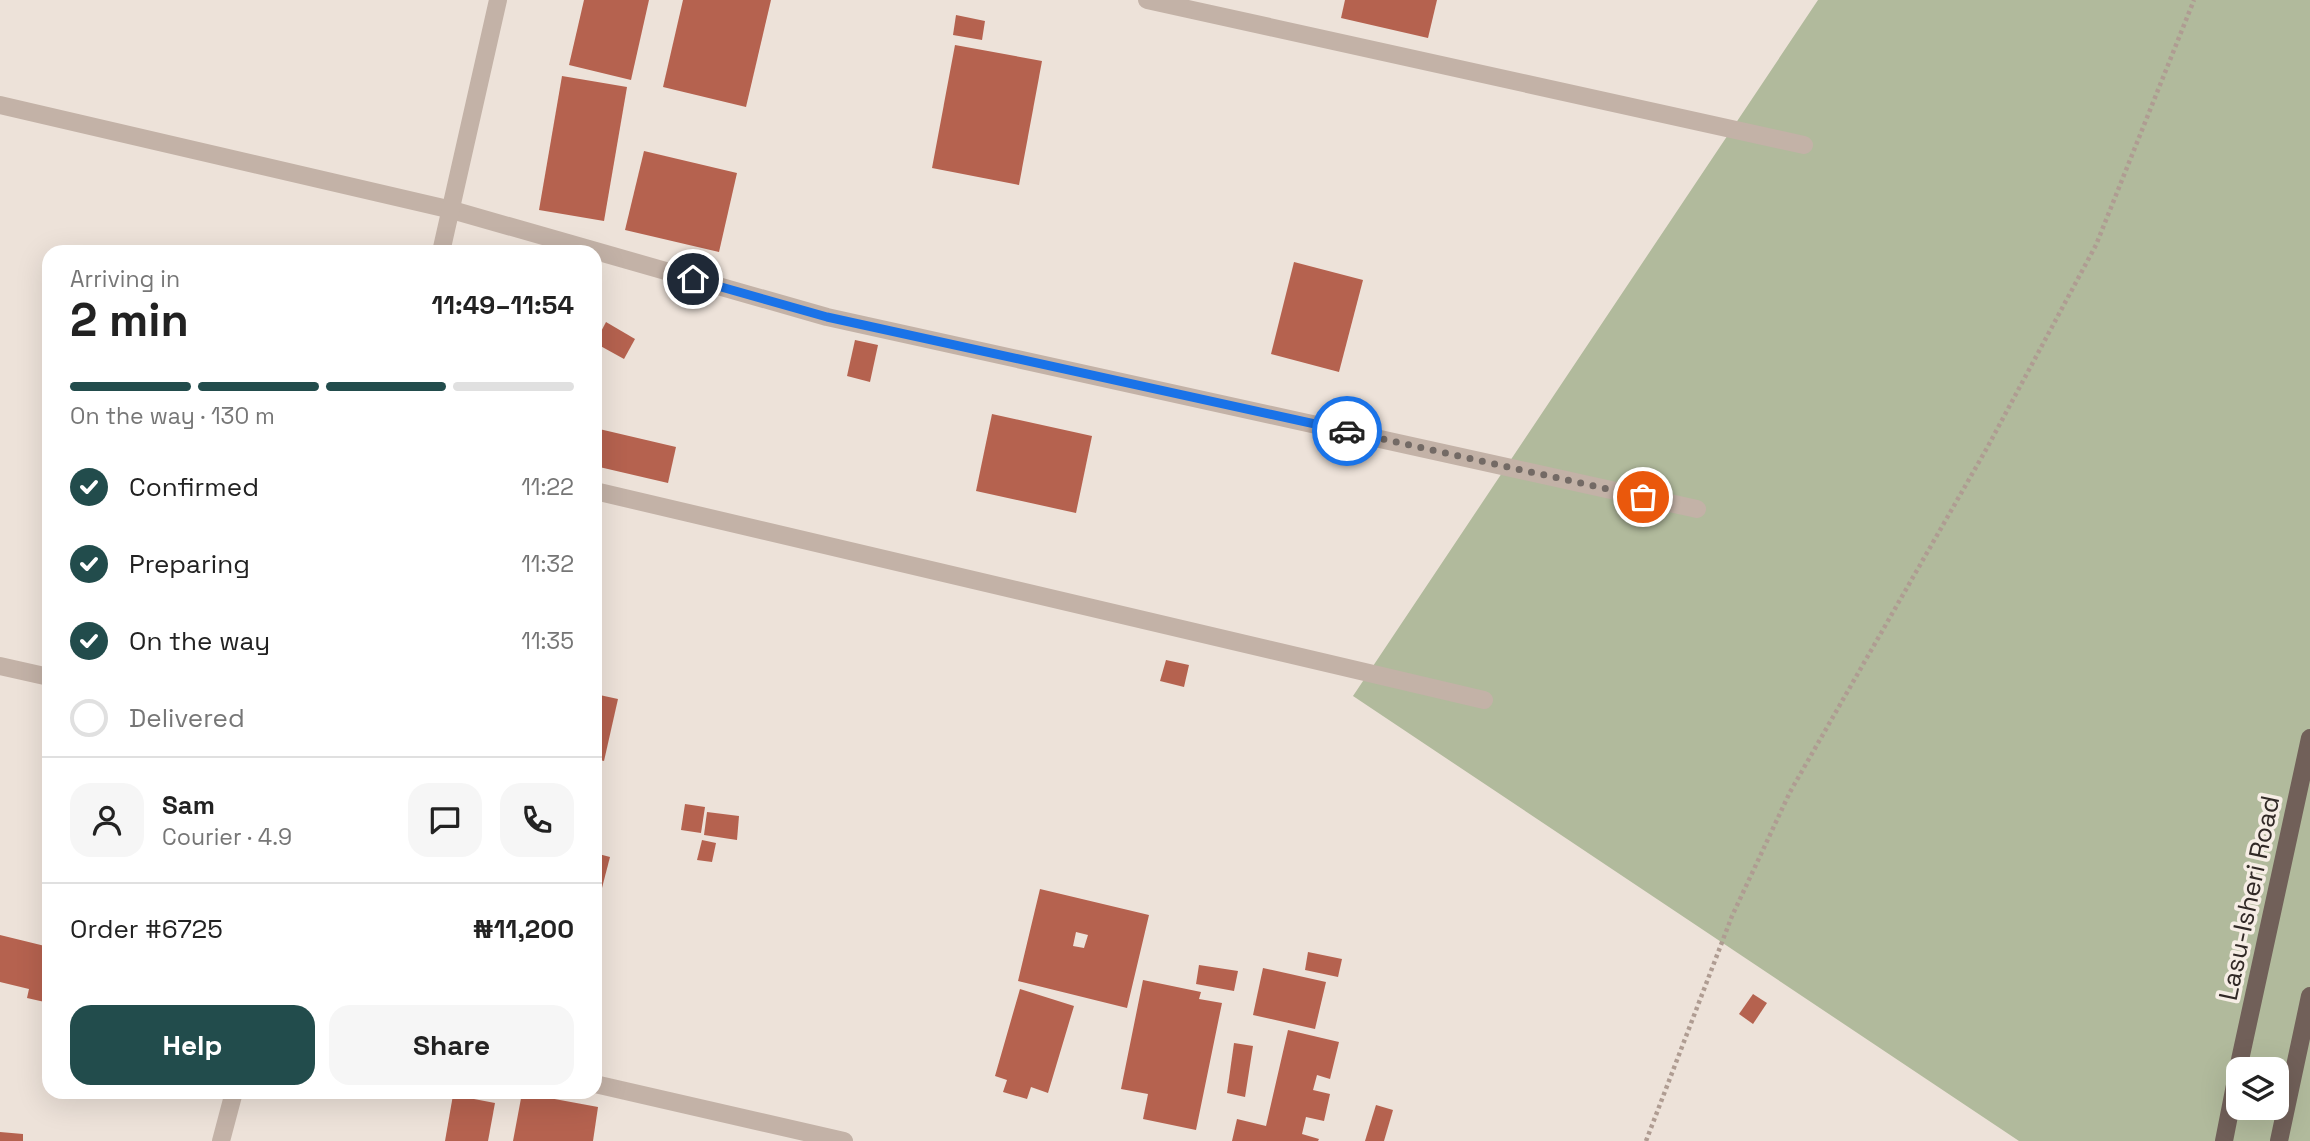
<!DOCTYPE html>
<meta charset="utf-8">
<style>
body{margin:0;font-family:"Space Grotesk",sans-serif;background:#f6f6f6;color:#222;height:100vh;display:flex;flex-direction:column;font-size:26px;white-space:nowrap}
*{box-sizing:border-box;margin:0}
p{font-size:23px;color:#767676}
.icon{flex:none;width:38px;height:38px;fill:none;stroke:currentColor;stroke-width:2;stroke-linecap:round;stroke-linejoin:round}
.map{position:relative;flex:1;overflow:hidden}
.sheet{position:absolute;left:42px;top:245px;width:560px;height:854px;display:flex;flex-direction:column;background:#fff;border-radius:21px;box-shadow:0 7px 28px #0002}
.sheet>*{flex:none}
.buttons{position:absolute;left:2226px;top:1057px;display:grid;gap:14px}
.buttons a{display:grid;place-items:center;width:63px;height:63px;border-radius:14px;background:#fff;box-shadow:0 7px 28px #0002;font-size:35px}
.pin{position:absolute;display:grid;place-items:center;width:60px;height:60px;color:#fff;margin:-30px;border:4px solid #fff;border-radius:50%;box-shadow:0 2px 7px #0007}
.courier{position:absolute;display:grid;place-items:center;width:70px;height:70px;margin:-35px;border:5px solid #1a73e8;border-radius:50%;background:#fff;color:#222;box-shadow:0 2px 9px #0007}
.headline em{font-style:normal;font-weight:700}
.headline div{display:flex;flex-direction:column-reverse}
.headline{display:flex;align-items:center;justify-content:space-between;height:119px;padding:0 28px}
h1{font-size:46px;font-weight:700;line-height:52px}
.bar{display:grid;grid-template-columns:repeat(4,1fr);gap:10px 7px;align-content:center;height:84px;padding:0 28px}
.bar i{height:9px;border-radius:5px;background:#e0e0e0}
.bar .active{background:#224c4c}
.bar p{grid-column:span 4}
.line{display:flex;align-items:center;gap:18px;padding:0 28px;border-top:2px solid #e0e0e0}
.line div{flex:1}
.round{display:grid;place-items:center;flex:none;width:74px;height:74px;border-radius:21px;background:#f6f6f6}
ol{padding:0 28px;list-style:none}
li{display:flex;align-items:center;gap:21px;height:77px}
li p{margin-inline-start:auto}
li .icon{padding:7px;border-radius:50%;background:#224c4c;color:#fff;stroke-width:4}
li:last-child{color:#767676}
li i{width:38px;height:38px;border:4px solid #e0e0e0;border-radius:50%}
.button{display:flex;gap:14px;margin-top:auto;padding:14px 28px}
.button a{flex:1;height:80px;border-radius:21px;background:#224c4c;color:#fff;font-size:28px;font-weight:700;line-height:80px;text-align:center}
.button a+a{background:#f6f6f6;color:#222}
.map>svg:first-child{display:block}
.green{fill:#b1ba9c;fill-rule:evenodd}
.building{fill:#b5624f;fill-rule:evenodd}
.lines{fill:none;stroke-linecap:round;stroke-linejoin:round}
.path{stroke:#af9c92;stroke-width:4.5;stroke-dasharray:3.5 3.5;stroke-linecap:butt}
.minor{stroke:#c3b2a7;stroke-width:18}
.primary{stroke:#716059;stroke-width:18}
.done{stroke:#736a65;stroke-width:7;stroke-dasharray:0 12.6}
.route{stroke:#1a73e8;stroke-width:9}
.labels{text-anchor:middle;dominant-baseline:central;stroke-width:7;stroke-linejoin:round;paint-order:stroke}
.street-label{font-size:26px;fill:#312926;stroke:#f6ede5}
</style>
<div class="map">
<svg width="2310" height="1141" viewBox="0 0 2310 1141">
<rect width="100%" height="100%" fill="#ede2d9"/>
<!-- green -->
<path class="green" d="M1818 0H2310V1141H2019L1353 696ZM2238 1069H2277V1108H2238Z"/>
<!-- building -->
<g class="building">
<polygon points="584,0 649,0 631,80 569,65"/>
<polygon points="683,0 771,0 746,107 663,87"/>
<polygon points="1345,0 1437,0 1428,38 1341,18"/>
<polygon points="956,15 985,21 982,40 953,35"/>
<polygon points="955,45 1042,61 1019,185 932,168"/>
<polygon points="562,76 627,87 604,221 539,210"/>
<polygon points="644,151 737,173 719,252 625,230"/>
<polygon points="1294,262 1363,280 1339,372 1271,354"/>
<polygon points="606,322 635,339 624,359 595,343"/>
<polygon points="855,340 878,345 870,382 847,376"/>
<polygon points="992,414 1092,436 1076,513 976,491"/>
<polygon points="595,428 676,447 668,483 595,466"/>
<polygon points="1166,660 1189,665 1184,687 1160,681"/>
<polygon points="595,694 618,699 604,761 595,759"/>
<polygon points="685,804 705,807 701,833 681,830"/>
<polygon points="707,812 739,816 737,840 704,835"/>
<polygon points="702,840 716,843 712,862 697,860"/>
<polygon points="595,853 610,857 596,911 595,910"/>
<path d="M1040 889 1149 915 1127 1008 1018 981ZM1076 932 1088 935 1084 948 1073 946Z"/>
<polygon points="0,935 49,947 49,1003 27,998 29,989 0,982"/>
<polygon points="1308,952 1342,959 1338,977 1305,970"/>
<polygon points="1199,965 1238,971 1234,991 1196,984"/>
<polygon points="1263,968 1326,982 1315,1029 1253,1015"/>
<polygon points="1143,980 1201,992 1199,999 1222,1003 1196,1130 1143,1119 1148,1094 1121,1089"/>
<polygon points="1020,989 1074,1006 1048,1093 1031,1087 1027,1099 1003,1092 1007,1080 995,1076"/>
<polygon points="1753,994 1767,1003 1753,1024 1739,1014"/>
<polygon points="1288,1030 1339,1042 1330,1079 1317,1075 1313,1090 1330,1094 1324,1121 1306,1117 1302,1134 1319,1139 1318,1141 1232,1141 1237,1119 1266,1126"/>
<polygon points="1234,1043 1253,1046 1245,1097 1227,1093"/>
<polygon points="522,1093 598,1107 593,1141 513,1141"/>
<polygon points="453,1095 495,1103 488,1141 445,1141"/>
<polygon points="1376,1105 1393,1110 1384,1141 1365,1141"/>
<polygon points="0,1132 23,1134 23,1141 0,1141"/>
</g>
<g class="lines">
<!-- path -->
<polyline class="path" points="1646,1141 1732,916 1790,792 1987,448 2096,245 2194,0"/>
<!-- minor -->
<g class="minor">
<polyline points="1147,0 1804,145"/>
<polyline points="0,105 452,210 827,317 1697,509"/>
<polyline points="441,252 498,0"/>
<polyline points="595,491 1484,700"/>
<polyline points="0,666 49,677"/>
<polyline points="595,1084 844,1141"/>
<polyline points="221,1141 234,1092"/>
</g>
<!-- primary -->
<g class="primary">
<polyline points="2238,1069 2310,738"/>
<polyline points="2224,1141 2238,1070"/>
<polyline points="2279,1141 2310,996"/>
</g>
</g>
<g class="lines">
<!-- done -->
<polyline class="done" points="1347,431 1643,497"/>
<!-- route -->
<polyline class="route" points="693,279 827,317 1347,431"/>
</g>
<g class="labels">
<!-- street labels -->
<g class="street-label">
<text transform="translate(2249 898) rotate(-78)">Lasu-Isheri Road</text>
</g>
</g>
</svg>
<div class="buttons">
<a><svg class="icon" aria-label="layers" viewBox="0 0 24 24"><path d="M12 4l9 5-9 5-9-5zM3 14l9 5 9-5"/></svg></a>
</div>
<div class="pin" style="left:1643px;top:497px;background:#ea580c"><svg class="icon" aria-label="bag" viewBox="0 0 24 24"><path d="M5 8h14l-1 12H6zM9 8a3 3 0 0 1 6 0"/></svg></div>
<div class="pin" style="left:693px;top:279px;background:#1f2937"><svg class="icon" aria-label="home" viewBox="0 0 24 24"><path d="M3 11l9-7 9 7M6 9v11h12V9"/></svg></div>
<div class="courier" style="left:1347px;top:431px"><svg class="icon" aria-label="car" viewBox="0 0 24 24"><path d="M5 17H2v-5l4-1 3-4h7l3 4 3 1v5h-3M9 17h6M6 11h13"/><circle cx="7" cy="17" r="2"/><circle cx="17" cy="17" r="2"/></svg></div>
<section class="sheet">
<div class="headline"><div><h1>2 min</h1><p>Arriving in</p></div><em>11:49–11:54</em></div>
<div class="bar"><i class="active"></i><i class="active"></i><i class="active"></i><i></i><p>On the way · 130 m</p></div>
<ol>
<li><svg class="icon" aria-label="check" viewBox="0 0 24 24"><path d="M5 12l5 5 9-10"/></svg>Confirmed<p>11:22</p></li>
<li><svg class="icon" aria-label="check" viewBox="0 0 24 24"><path d="M5 12l5 5 9-10"/></svg>Preparing<p>11:32</p></li>
<li><svg class="icon" aria-label="check" viewBox="0 0 24 24"><path d="M5 12l5 5 9-10"/></svg>On the way<p>11:35</p></li>
<li><i></i>Delivered</li>
</ol>
<div class="line" style="height:126px"><a class="round"><svg class="icon" aria-label="person" viewBox="0 0 24 24"><circle cx="12" cy="8" r="4"/><path d="M4 21q1-7 8-7t8 7"/></svg></a><div><b>Sam</b><p>Courier · 4.9</p></div><a class="round"><svg class="icon" aria-label="chat" viewBox="0 0 24 24"><path d="M4 5h16v11H9l-5 4z"/></svg></a><a class="round"><svg class="icon" aria-label="phone" viewBox="0 0 24 24"><path d="M5 4h4l2 5-3 2q2 4 5 5l2-3 5 2v4C11 20 4 13 5 4z"/></svg></a></div>
<div class="line" style="height:91px"><div>Order #6725</div><b>₦11,200</b></div>
<div class="button"><a>Help</a><a>Share</a></div>
</section>
</div>
